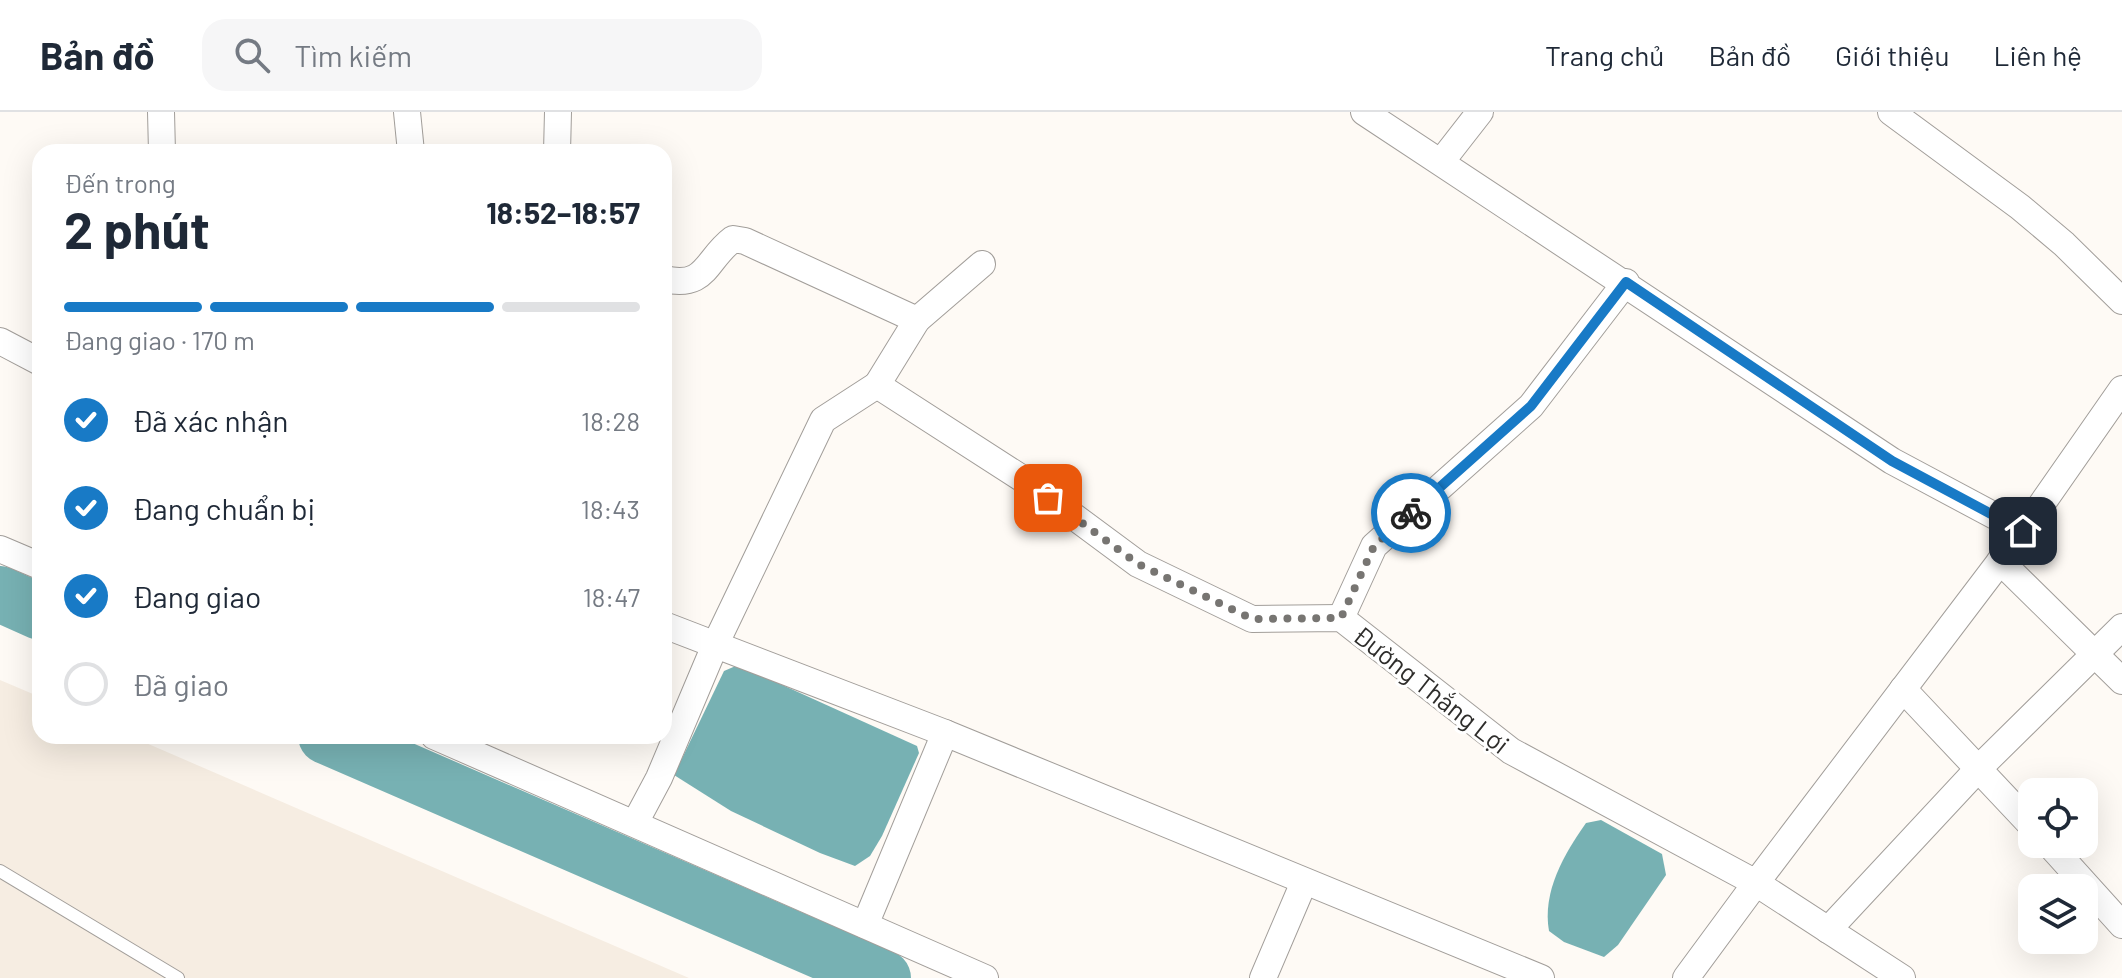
<!DOCTYPE html>
<html lang="vi">
<meta charset="utf-8">
<style>
body{margin:0;font-family:Barlow,sans-serif;background:#f6f6f7;color:#1f2937;height:100vh;display:flex;flex-direction:column;font-size:30px;white-space:nowrap}
*{box-sizing:border-box;margin:0}
p{font-size:26px;color:#747a83}
.icon{flex:none;width:44px;height:44px;fill:none;stroke:currentColor;stroke-width:2;stroke-linecap:round;stroke-linejoin:round}
.map{position:relative;flex:1;overflow:hidden}
.details{position:absolute;left:32px;top:32px;width:640px;height:600px;display:flex;flex-direction:column;background:#fff;border-radius:24px;box-shadow:0 8px 32px #0002}
.details>*{flex:none}
.fabs{position:absolute;left:2018px;top:666px;display:grid;gap:16px}
.fabs a{display:grid;place-items:center;width:80px;height:80px;border-radius:16px;background:#fff;box-shadow:0 8px 32px #0002;font-size:40px}
.pin{position:absolute;display:grid;place-items:center;width:68px;height:68px;color:#fff;margin:-34px;border-radius:16px;box-shadow:0 4px 12px #0006}
.courier{position:absolute;display:grid;place-items:center;width:80px;height:80px;margin:-40px;border:6px solid #187ac6;border-radius:50%;background:#fff;color:#222;box-shadow:0 2px 10px #0007}
.overview em{font-style:normal;font-weight:700}
.overview div{display:flex;flex-direction:column-reverse}
.overview{display:flex;align-items:center;justify-content:space-between;height:136px;padding:0 32px}
h1{font-size:52px;font-weight:700;line-height:60px}
.bar{display:grid;grid-template-columns:repeat(4,1fr);gap:12px 8px;align-content:center;height:96px;padding:0 32px}
.bar i{height:10px;border-radius:6px;background:#e0e1e3}
.bar .current{background:#187ac6}
.bar p{grid-column:span 4}
ol{padding:0 32px;list-style:none}
li{display:flex;align-items:center;gap:24px;height:88px}
li p{margin-inline-start:auto}
li .icon{padding:8px;border-radius:50%;background:#187ac6;color:#fff;stroke-width:4}
li:last-child{color:#747a83}
li i{width:44px;height:44px;border:4px solid #e0e1e3;border-radius:50%}
header{display:flex;align-items:center;gap:48px;box-sizing:border-box;height:112px;padding:0 40px;background:#fff;border-bottom:2px solid #e0e1e3}
header strong{font-size:38px}
nav{display:flex;gap:44px;margin-inline-start:auto;font-size:28px}
.search{width:560px;height:72px;background:#f6f6f7;display:flex;align-items:center;gap:20px;box-sizing:border-box;padding:0 28px;border-radius:24px;color:#747a83;font-size:30px}
.map>svg:first-child{display:block}
.built{fill:#f6ede2}
.water{fill:#77b1b3}
.lines{fill:none;stroke-linecap:round;stroke-linejoin:round}
.river{stroke:#77b1b3;stroke-width:56}
.lane-casing{stroke:#a29e9a;stroke-width:14}
.street-casing{stroke:#a29e9a;stroke-width:28}
.lane{stroke:#fff;stroke-width:12}
.street{stroke:#fff;stroke-width:26}
.done{stroke:#777572;stroke-width:8;stroke-dasharray:0 14.4}
.route{stroke:#187ac6;stroke-width:10}
.labels{text-anchor:middle;dominant-baseline:central;stroke-width:6;stroke-linejoin:round;paint-order:stroke}
.street-label{font-size:26px;fill:#2e2d2b;stroke:#fff}
</style>
<header>
<strong>Bản đồ</strong>
<div class="search"><svg class="icon" aria-label="search" viewBox="0 0 24 24"><circle cx="10" cy="10" r="6"/><path d="M15 15l6 6"/></svg>Tìm kiếm</div>
<nav><a>Trang chủ</a><a>Bản đồ</a><a>Giới thiệu</a><a>Liên hệ</a></nav>
</header>
<div class="map">
<svg width="2122" height="866" viewBox="0 0 2122 866">
<rect width="100%" height="100%" fill="#fefaf5"/>
<!-- built -->
<polygon class="built" points="0,568 40,585 40,624 130,624 689,866 0,866"/>
<!-- water -->
<g class="water">
<polygon points="738,553 917,634 919,641 882,724 870,744 855,754 820,741 731,699 674,663 724,559"/>
<path d="M1601 708 1662 742 1666 763 1618 833 1604 845 1564 830 1549 819C1542 780 1564 742 1586 711Z"/>
</g>
<g class="lines">
<!-- river -->
<g class="river">
<polyline points="0,482 40,500"/>
<polyline points="326,624 883,866"/>
</g>
<!-- lane casing -->
<g class="lane-casing">
<polyline id="lane" points="0,759 178,866"/>
</g>
<!-- street casing -->
<g class="street-casing">
<g id="street">
<polyline points="161,0 162,40"/>
<polyline points="407,0 411,40"/>
<polyline points="1364,0 1892,349 2023,419 2122,277"/>
<polyline points="1891,0 2020,95 2064,132 2122,189"/>
<polyline points="557,40 558,0"/>
<polyline points="1441,50 1480,0"/>
<polyline points="982,152 917,208 877,273 1026,369 1138,452 1252,507 1341,506 1511,639 1756,771 2023,419"/>
<path d="M664 167C707 177 705 148 733 127L745 129 917 208"/>
<polyline points="0,229 40,250"/>
<polyline points="0,437 40,454"/>
<polyline points="2000,449 2122,569"/>
<polyline points="1341,506 1374,434 1531,294 1626,170"/>
<polyline points="664,513 945,621 1541,866"/>
<polyline points="1903,577 2032,714"/>
<polyline points="434,624 985,866"/>
<polyline points="635,711 659,666 716,531 823,308 877,273"/>
<polyline points="2049,732 2122,813"/>
<polyline points="865,813 945,621"/>
<polyline points="1828,818 1979,656 2122,515"/>
<polyline points="1263,866 1304,770"/>
<polyline points="1686,866 1756,771 1902,866"/>
</g>
</g>
<!-- lane -->
<use href="#lane" class="lane"/>
<!-- street -->
<use href="#street" class="street"/>
</g>
<g class="lines">
<!-- done -->
<polyline class="done" points="1048,386 1138,452 1252,507 1341,506 1374,434 1411,401"/>
<!-- route -->
<polyline class="route" points="1411,401 1531,294 1626,170 1892,349 2023,419"/>
</g>
<g class="labels">
<!-- street labels -->
<g class="street-label">
<text transform="translate(1432 577) rotate(38)">Đường Thắng Lợi</text>
</g>
</g>
</svg>
<div class="fabs">
<a><svg class="icon" aria-label="locate" viewBox="0 0 24 24"><circle cx="12" cy="12" r="6"/><path d="M12 2v4M12 18v4M2 12h4M18 12h4"/></svg></a>
<a><svg class="icon" aria-label="layers" viewBox="0 0 24 24"><path d="M12 4l9 5-9 5-9-5zM3 14l9 5 9-5"/></svg></a>
</div>
<div class="pin" style="left:1048px;top:386px;background:#ea580c"><svg class="icon" aria-label="bag" viewBox="0 0 24 24"><path d="M5 8h14l-1 12H6zM9 8a3 3 0 0 1 6 0"/></svg></div>
<div class="pin" style="left:2023px;top:419px;background:#1f2937"><svg class="icon" aria-label="home" viewBox="0 0 24 24"><path d="M3 11l9-7 9 7M6 9v11h12V9"/></svg></div>
<div class="courier" style="left:1411px;top:401px"><svg class="icon" aria-label="bike" viewBox="0 0 24 24"><circle cx="6" cy="16" r="4"/><circle cx="18" cy="16" r="4"/><path d="M6 16l4-8h5l3 8M10 8l3 8H6M13 5h3"/></svg></div>
<section class="details">
<div class="overview"><div><h1>2 phút</h1><p>Đến trong</p></div><em>18:52–18:57</em></div>
<div class="bar"><i class="current"></i><i class="current"></i><i class="current"></i><i></i><p>Đang giao · 170 m</p></div>
<ol>
<li><svg class="icon" aria-label="check" viewBox="0 0 24 24"><path d="M5 12l5 5 9-10"/></svg>Đã xác nhận<p>18:28</p></li>
<li><svg class="icon" aria-label="check" viewBox="0 0 24 24"><path d="M5 12l5 5 9-10"/></svg>Đang chuẩn bị<p>18:43</p></li>
<li><svg class="icon" aria-label="check" viewBox="0 0 24 24"><path d="M5 12l5 5 9-10"/></svg>Đang giao<p>18:47</p></li>
<li><i></i>Đã giao</li>
</ol>
</section>
</div>
